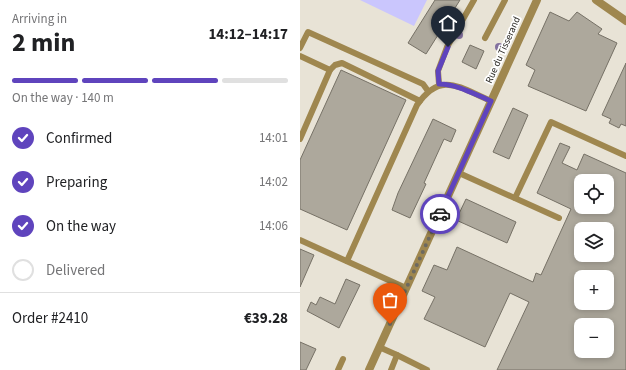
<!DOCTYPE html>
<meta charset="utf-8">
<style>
body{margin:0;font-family:"Source Sans 3",sans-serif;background:#f6f6f6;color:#202124;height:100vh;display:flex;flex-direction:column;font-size:15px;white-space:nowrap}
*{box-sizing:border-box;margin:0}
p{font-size:13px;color:#757577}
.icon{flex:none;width:22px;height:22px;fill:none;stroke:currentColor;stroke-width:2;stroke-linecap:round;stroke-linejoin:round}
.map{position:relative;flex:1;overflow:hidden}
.panel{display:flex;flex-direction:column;background:#fff;width:300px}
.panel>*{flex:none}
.buttons{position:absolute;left:274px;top:174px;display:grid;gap:8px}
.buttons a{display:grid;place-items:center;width:40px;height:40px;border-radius:8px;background:#fff;box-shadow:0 2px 6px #0003;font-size:20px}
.pin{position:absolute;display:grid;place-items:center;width:34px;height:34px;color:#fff;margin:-41px -17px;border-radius:50% 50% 50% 0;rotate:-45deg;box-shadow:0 0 4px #0007}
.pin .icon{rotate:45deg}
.courier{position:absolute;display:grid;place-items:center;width:40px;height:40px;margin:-20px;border:3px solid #5f44bd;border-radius:50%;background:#fff;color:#222;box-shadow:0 1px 5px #0007}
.summary em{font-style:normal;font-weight:700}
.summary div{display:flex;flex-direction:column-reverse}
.summary{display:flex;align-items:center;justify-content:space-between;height:68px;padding:0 12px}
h1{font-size:26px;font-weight:700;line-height:30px}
.bar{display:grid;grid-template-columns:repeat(4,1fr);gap:6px 4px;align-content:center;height:48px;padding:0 12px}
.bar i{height:5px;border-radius:3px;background:#e0e0e0}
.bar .on{background:#5f44bd}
.bar p{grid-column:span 4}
.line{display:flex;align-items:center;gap:10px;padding:0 12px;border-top:1px solid #e0e0e0}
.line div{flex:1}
ol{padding:0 12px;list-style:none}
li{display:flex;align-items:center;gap:12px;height:44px}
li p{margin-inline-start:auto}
li .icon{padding:4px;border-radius:50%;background:#5f44bd;color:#fff;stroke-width:4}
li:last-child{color:#757577}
li i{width:22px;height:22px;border:2px solid #e0e0e0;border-radius:50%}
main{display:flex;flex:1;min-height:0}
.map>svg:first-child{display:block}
.green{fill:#cac6fd}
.building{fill:#ada89c;stroke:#767166;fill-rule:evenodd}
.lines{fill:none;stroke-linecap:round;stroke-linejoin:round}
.service{stroke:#9f874f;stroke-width:6}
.minor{stroke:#9f874f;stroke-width:8}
.tertiary{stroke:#9f874f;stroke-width:8}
.tree{fill:#83719f}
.done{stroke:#6c6961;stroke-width:4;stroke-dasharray:0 7.2}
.route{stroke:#5f44bd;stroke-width:5}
.labels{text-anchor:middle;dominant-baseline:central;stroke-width:3.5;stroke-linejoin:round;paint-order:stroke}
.street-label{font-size:10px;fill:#292722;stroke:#fff}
</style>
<main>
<section class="panel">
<div class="summary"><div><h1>2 min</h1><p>Arriving in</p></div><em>14:12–14:17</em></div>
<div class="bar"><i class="on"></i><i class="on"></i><i class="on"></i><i></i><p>On the way · 140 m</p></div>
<ol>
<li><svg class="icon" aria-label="check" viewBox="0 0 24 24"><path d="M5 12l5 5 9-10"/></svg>Confirmed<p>14:01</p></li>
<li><svg class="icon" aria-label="check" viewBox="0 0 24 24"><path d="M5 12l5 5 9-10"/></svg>Preparing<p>14:02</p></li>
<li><svg class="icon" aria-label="check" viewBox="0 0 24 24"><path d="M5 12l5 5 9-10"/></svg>On the way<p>14:06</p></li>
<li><i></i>Delivered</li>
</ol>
<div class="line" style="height:52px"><div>Order #2410</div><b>€39.28</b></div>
</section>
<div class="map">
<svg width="326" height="370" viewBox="0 0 326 370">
<rect width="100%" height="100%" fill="#e8e3d6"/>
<!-- green -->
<polygon class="green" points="60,0 127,0 114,26"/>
<!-- building -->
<g class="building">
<polygon points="135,0 160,0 126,54 108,43"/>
<polygon points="250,12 269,21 277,12 302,29 298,34 317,43 286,111 228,86 235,70 226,65"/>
<polygon points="170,45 184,51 176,69 162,62"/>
<polygon points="326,63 326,126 321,124 319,128 309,123 311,119 302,115"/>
<polygon points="41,70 106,100 47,230 0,209 0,160"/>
<polygon points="213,108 228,115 209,159 193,152"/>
<polygon points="133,119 156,130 151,142 144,139 124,183 126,184 110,218 92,210 98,193"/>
<path d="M260 143 270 147 262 163 277 170 284 154 326 173V370H197L229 302 210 293 185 347 124 319 135 297 122 291 134 265 147 270 157 247 233 282 236 273 241 275 271 209 237 193ZM281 181H307V207H281ZM281 229H307V255H281ZM281 277H307V303H281ZM281 325H307V351H281Z"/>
<polygon points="166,199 216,222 207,243 156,220"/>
<polygon points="0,249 14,255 0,287"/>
<polygon points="46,279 60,285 39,328 7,311 11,302 16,305 20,297 35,304"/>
<polygon points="0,342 16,349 6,370 0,370"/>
</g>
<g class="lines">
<!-- service -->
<g class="service">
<polyline points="185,38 205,0"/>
<polyline points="0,48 8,32 123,84 128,91"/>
<polyline points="0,56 30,70"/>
<polyline points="139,84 138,71 147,47 174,0"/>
<polyline points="0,139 30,70 35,65 42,63 120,101"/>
<polyline points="159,173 259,218"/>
<polyline points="215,198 251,122 326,156"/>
<polyline points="0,240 106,288"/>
<path d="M47 261 117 105C141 70 160 88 191 101"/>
<polyline points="79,347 97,355 91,370"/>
<polyline points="97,355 127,370"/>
<polyline points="38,370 43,359"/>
</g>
<!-- minor -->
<polyline class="minor" points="69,370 237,0"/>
<!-- tertiary -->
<polyline class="tertiary" points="296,0 326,21"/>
</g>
<!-- trees -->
<g class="tree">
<circle cx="159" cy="35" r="4"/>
<circle cx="199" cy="47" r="4"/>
</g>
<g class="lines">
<!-- done -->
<polyline class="done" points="90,324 140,214"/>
<!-- route -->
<path class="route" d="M140 214 191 101C174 94 157 84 139 84L138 71 148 47"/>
</g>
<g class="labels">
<!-- street labels -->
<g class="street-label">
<text transform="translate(203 50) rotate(-66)">Rue du Tisserand</text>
</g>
</g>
</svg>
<div class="buttons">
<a><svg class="icon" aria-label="locate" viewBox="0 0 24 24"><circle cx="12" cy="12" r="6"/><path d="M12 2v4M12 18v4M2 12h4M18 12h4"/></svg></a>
<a><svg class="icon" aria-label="layers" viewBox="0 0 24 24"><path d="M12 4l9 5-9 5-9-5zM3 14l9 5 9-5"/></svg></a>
<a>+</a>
<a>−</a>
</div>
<div class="pin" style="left:90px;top:324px;background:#ea580c"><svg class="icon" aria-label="bag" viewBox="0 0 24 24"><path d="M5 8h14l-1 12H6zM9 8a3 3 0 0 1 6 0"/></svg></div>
<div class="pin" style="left:148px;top:47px;background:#1f2937"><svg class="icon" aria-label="home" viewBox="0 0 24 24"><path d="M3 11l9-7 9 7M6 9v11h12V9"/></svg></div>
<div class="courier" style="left:140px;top:214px"><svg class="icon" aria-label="car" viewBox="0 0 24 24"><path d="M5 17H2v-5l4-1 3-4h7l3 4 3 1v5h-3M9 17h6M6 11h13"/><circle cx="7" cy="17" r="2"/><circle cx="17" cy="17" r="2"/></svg></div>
</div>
</main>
